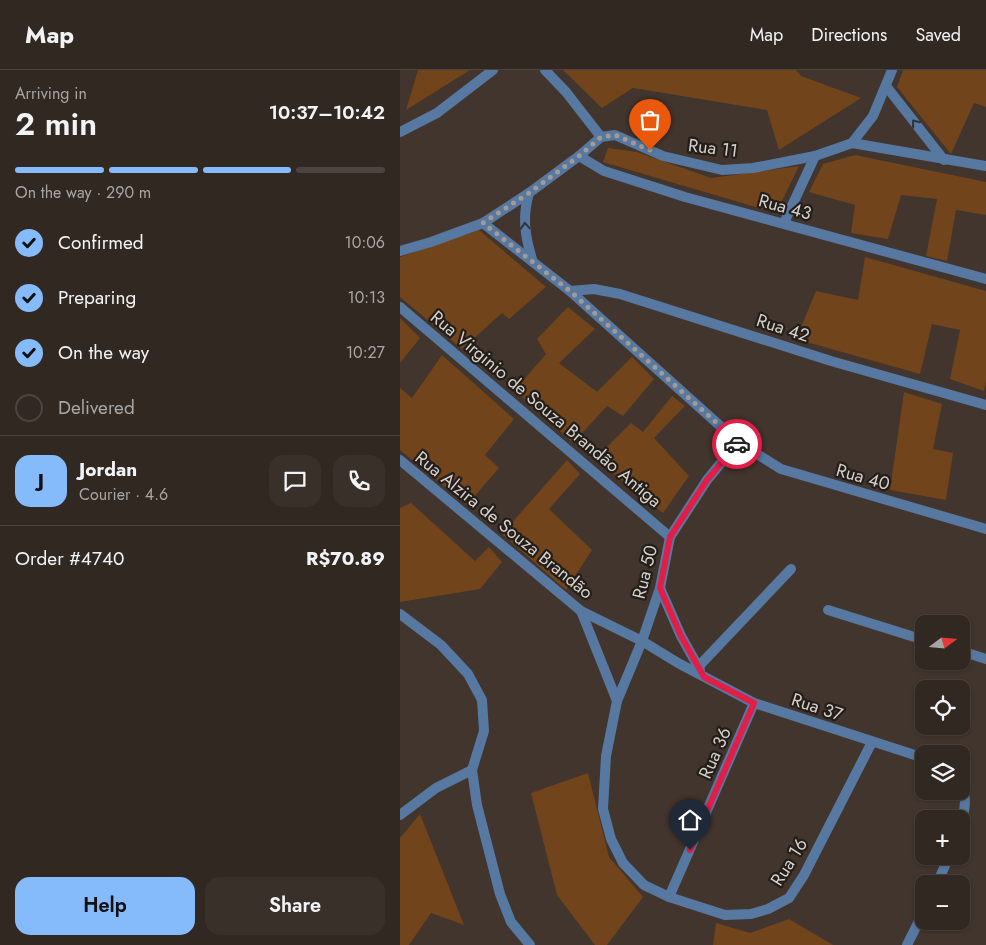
<!DOCTYPE html>
<meta charset="utf-8">
<style>
body{margin:0;font-family:Jost,sans-serif;background:#39302a;color:#f1f3f6;height:100vh;display:flex;flex-direction:column;font-size:19px;white-space:nowrap}
*{box-sizing:border-box;margin:0}
p{font-size:16px;color:#a8a6a5}
.icon{flex:none;width:28px;height:28px;fill:none;stroke:currentColor;stroke-width:2;stroke-linecap:round;stroke-linejoin:round}
.map{position:relative;flex:1;overflow:hidden}
.drawer{display:flex;flex-direction:column;background:#312822;width:400px}
.drawer>*{flex:none}
.needle{width:32px;rotate:74deg}
.tools{position:absolute;left:515px;top:545px;display:grid;gap:10px}
.tools a{display:grid;place-items:center;width:55px;height:55px;border-radius:10px;background:#312822;box-shadow:0 1px 4px #0004,0 0 0 1px #4c4440;font-size:25px}
.pin{position:absolute;display:grid;place-items:center;width:42px;height:42px;color:#fff;margin:-51px -21px;border-radius:50% 50% 50% 0;rotate:-45deg;box-shadow:0 0 5px #0007}
.pin .icon{rotate:45deg}
.courier{position:absolute;display:grid;place-items:center;width:50px;height:50px;margin:-25px;border:4px solid #e11d48;border-radius:50%;background:#fff;color:#222;box-shadow:0 1px 6px #0007}
.head em{font-style:normal;font-weight:600}
.head div{display:flex;flex-direction:column-reverse}
.head{display:flex;align-items:center;justify-content:space-between;height:85px;padding:0 15px}
h1{font-size:32px;font-weight:600;line-height:38px}
.bar{display:grid;grid-template-columns:repeat(4,1fr);gap:8px 5px;align-content:center;height:60px;padding:0 15px}
.bar i{height:6px;border-radius:4px;background:#4c4440}
.bar .selected{background:#86bbfb}
.bar p{grid-column:span 4}
.line{display:flex;align-items:center;gap:12px;padding:0 15px;border-top:1px solid #4c4440}
.line div{flex:1}
.round{display:grid;place-items:center;flex:none;width:52px;height:52px;border-radius:15px;background:#39302a}
ol{padding:0 15px;list-style:none}
li{display:flex;align-items:center;gap:15px;height:55px}
li p{margin-inline-start:auto}
li .icon{padding:5px;border-radius:50%;background:#86bbfb;color:#111;stroke-width:4}
li:last-child{color:#a8a6a5}
li i{width:28px;height:28px;border:2px solid #4c4440;border-radius:50%}
.primary-button{display:flex;gap:10px;margin-top:auto;padding:10px 15px}
.primary-button a{flex:1;height:58px;border-radius:15px;background:#86bbfb;color:#111;font-size:20px;font-weight:600;line-height:58px;text-align:center}
.primary-button a+a{background:#39302a;color:#f1f3f6}
header{display:flex;align-items:center;gap:30px;box-sizing:border-box;height:70px;padding:0 25px;background:#312822;border-bottom:1px solid #4c4440}
header strong{font-size:24px}
nav{display:flex;gap:28px;margin-inline-start:auto;font-size:18px}
main{display:flex;flex:1;min-height:0}
.map>svg:first-child{display:block}
.green{fill:#71441b}
.lines{fill:none;stroke-linecap:round;stroke-linejoin:round}
.minor{stroke:#5678a1;stroke-width:10}
.oneway{stroke:#30343c}
.done{stroke:#a29a94;stroke-width:5;stroke-dasharray:0 9}
.route{stroke:#e11d48;stroke-width:6}
.labels{text-anchor:middle;dominant-baseline:central;stroke-width:4.5;stroke-linejoin:round;paint-order:stroke}
.street-label{font-size:18px;fill:#d7d0cb;stroke:#231e1a}
</style>
<header>
<strong>Map</strong>
<nav><a>Map</a><a>Directions</a><a>Saved</a></nav>
</header>
<main>
<section class="drawer">
<div class="head"><div><h1>2 min</h1><p>Arriving in</p></div><em>10:37–10:42</em></div>
<div class="bar"><i class="selected"></i><i class="selected"></i><i class="selected"></i><i></i><p>On the way · 290 m</p></div>
<ol>
<li><svg class="icon" aria-label="check" viewBox="0 0 24 24"><path d="M5 12l5 5 9-10"/></svg>Confirmed<p>10:06</p></li>
<li><svg class="icon" aria-label="check" viewBox="0 0 24 24"><path d="M5 12l5 5 9-10"/></svg>Preparing<p>10:13</p></li>
<li><svg class="icon" aria-label="check" viewBox="0 0 24 24"><path d="M5 12l5 5 9-10"/></svg>On the way<p>10:27</p></li>
<li><i></i>Delivered</li>
</ol>
<div class="line" style="height:90px"><b class="round" style="background:#86bbfb;color:#111">J</b><div><b>Jordan</b><p>Courier · 4.6</p></div><a class="round"><svg class="icon" aria-label="chat" viewBox="0 0 24 24"><path d="M4 5h16v11H9l-5 4z"/></svg></a><a class="round"><svg class="icon" aria-label="phone" viewBox="0 0 24 24"><path d="M5 4h4l2 5-3 2q2 4 5 5l2-3 5 2v4C11 20 4 13 5 4z"/></svg></a></div>
<div class="line" style="height:65px"><div>Order #4740</div><b>R$70.89</b></div>
<div class="primary-button"><a>Help</a><a>Share</a></div>
</section>
<div class="map">
<svg width="586" height="875" viewBox="0 0 586 875">
<rect width="100%" height="100%" fill="#41352d"/>
<!-- green -->
<g class="green">
<polygon points="18,0 70,0 6,40"/>
<polygon points="163,0 396,0 401,6 461,28 379,80 367,40 233,18 202,38"/>
<polygon points="503,0 586,0 586,37 574,33 551,84 497,17"/>
<polygon points="208,78 237,82 311,108 399,96 376,143 203,92"/>
<polygon points="455,85 586,112 586,145 556,140 547,191 526,186 537,129 501,125 488,169 451,163 455,135 409,122 423,94"/>
<polygon points="79,160 146,217 109,249 102,243 62,279 0,227 0,187"/>
<polygon points="465,187 586,221 586,311 584,321 550,309 560,260 532,254 520,304 396,269 416,221 458,230"/>
<polygon points="168,237 195,259 159,293 197,322 232,287 254,309 223,346 207,336 173,373 115,320 146,284 137,269"/>
<polygon points="0,248 20,268 0,293"/>
<polygon points="42,285 114,349 85,385 99,398 67,435 0,380 0,318 12,328"/>
<polygon points="504,322 542,334 533,379 553,383 546,430 490,420"/>
<polygon points="272,326 285,336 254,368 289,406 263,443 195,389 231,353 243,362"/>
<polygon points="167,390 180,404 149,439 192,480 166,520 102,464"/>
<polygon points="11,433 75,491 89,477 102,492 80,519 0,532 0,438"/>
<polygon points="188,703 209,787 243,827 207,875 195,875 157,825 131,723"/>
<polygon points="20,744 64,855 31,843 9,875 0,875 0,768"/>
<polygon points="389,849 433,875 313,875 316,853 350,863"/>
</g>
<g class="lines">
<!-- minor -->
<g class="minor">
<polyline points="145,0 166,22 201,67"/>
<polyline points="486,16 544,90"/>
<polyline points="0,62 37,43 93,0"/>
<polyline points="452,73 586,96"/>
<polyline points="179,86 204,101 285,127 586,209"/>
<path d="M129 123C122 147 125 166 132 189"/>
<polyline points="83,153 170,221 338,372 381,399 586,459"/>
<polyline points="384,153 415,86"/>
<polyline points="0,181 31,172 83,153 129,123 179,86 201,67 215,65 263,86 322,100 353,98 415,86 438,78 452,73 473,46 492,0"/>
<polyline points="170,221 194,219 220,224 431,291 586,335"/>
<polyline points="0,237 270,467"/>
<polyline points="338,372 307,410 270,467 260,518 242,571 217,631 206,686 203,739 211,769 223,793 244,815 269,827 325,845 351,844 368,839 389,828 404,805 472,672"/>
<polyline points="0,390 181,541 242,571 278,593 354,633 524,688"/>
<polyline points="260,518 281,566 300,600"/>
<polyline points="428,540 524,570"/>
<polyline points="181,541 217,631"/>
<polyline points="0,544 41,575 68,604 82,630 84,661 72,700 77,735 100,824 111,852 130,875"/>
<polyline points="561,581 586,589"/>
<polyline points="298,597 391,499"/>
<path d="M561 714C568 727 564 742 561 756"/>
<polyline points="0,745 36,718 72,700"/>
<polyline points="537,814 549,786"/>
<polyline points="269,827 354,633"/>
<polyline points="507,875 524,841"/>
</g>
</g>
<!-- one-way arrows -->
<defs><path id="oneway-chevron" d="M-2-3.5L2.5 0L-2 3.5" fill="none" stroke-width="1.6" stroke-linecap="round" stroke-linejoin="round" transform="scale(1.25)"/></defs>
<g class="oneway">
<use href="#oneway-chevron" transform="translate(515 53) rotate(-128)"/>
<use href="#oneway-chevron" transform="translate(125 156) rotate(-94)"/>
</g>
<g class="lines">
<!-- done -->
<polyline class="done" points="250,80 215,65 201,67 179,86 129,123 83,153 170,221 338,372 337,374"/>
<!-- route -->
<polyline class="route" points="290,780 354,633 304,607 281,566 260,518 270,467 307,410 337,374"/>
</g>
<g class="labels">
<!-- street labels -->
<g class="street-label">
<text transform="translate(313 78) rotate(7)">Rua 11</text>
<text transform="translate(385 137) rotate(15)">Rua 43</text>
<text transform="translate(383 258) rotate(18)">Rua 42</text>
<text transform="translate(146 339) rotate(40)">Rua Virginio de Souza Brandão Antiga</text>
<text transform="translate(463 407) rotate(16)">Rua 40</text>
<text transform="translate(104 455) rotate(39)">Rua Alzira de Souza Brandão</text>
<text transform="translate(245 502) rotate(-76)">Rua 50</text>
<text transform="translate(417 637) rotate(18)">Rua 37</text>
<text transform="translate(315 683) rotate(-66)">Rua 36</text>
<text transform="translate(389 792) rotate(-58)">Rua 16</text>
</g>
</g>
</svg>
<div class="tools">
<a><svg class="needle" viewBox="-14 -14 28 28"><path d="M0-13l5 13h-10z" fill="#e53935"/><path d="M0 13l5-13h-10z" fill="#a8a6a5"/></svg></a>
<a><svg class="icon" aria-label="locate" viewBox="0 0 24 24"><circle cx="12" cy="12" r="6"/><path d="M12 2v4M12 18v4M2 12h4M18 12h4"/></svg></a>
<a><svg class="icon" aria-label="layers" viewBox="0 0 24 24"><path d="M12 4l9 5-9 5-9-5zM3 14l9 5 9-5"/></svg></a>
<a>+</a>
<a>−</a>
</div>
<div class="pin" style="left:250px;top:80px;background:#ea580c"><svg class="icon" aria-label="bag" viewBox="0 0 24 24"><path d="M5 8h14l-1 12H6zM9 8a3 3 0 0 1 6 0"/></svg></div>
<div class="pin" style="left:290px;top:780px;background:#1f2937"><svg class="icon" aria-label="home" viewBox="0 0 24 24"><path d="M3 11l9-7 9 7M6 9v11h12V9"/></svg></div>
<div class="courier" style="left:337px;top:374px"><svg class="icon" aria-label="car" viewBox="0 0 24 24"><path d="M5 17H2v-5l4-1 3-4h7l3 4 3 1v5h-3M9 17h6M6 11h13"/><circle cx="7" cy="17" r="2"/><circle cx="17" cy="17" r="2"/></svg></div>
</div>
</main>
